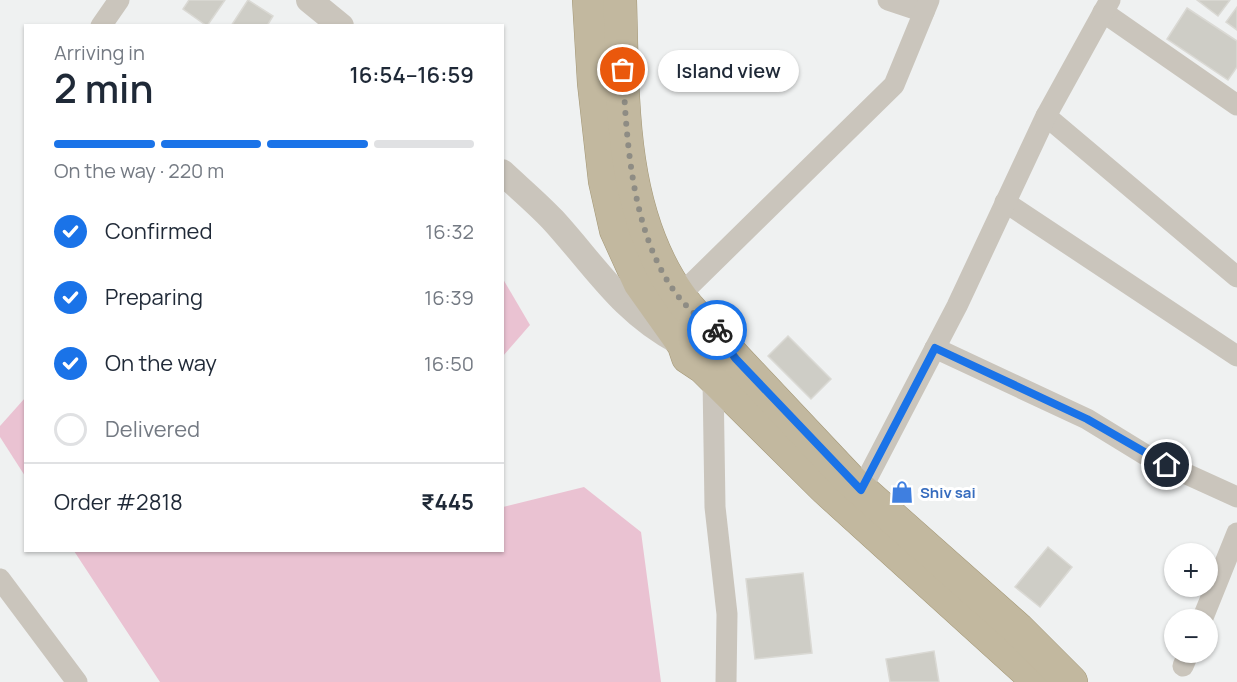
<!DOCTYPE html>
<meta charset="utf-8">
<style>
body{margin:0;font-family:Manrope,sans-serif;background:#f2f2f3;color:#1f2937;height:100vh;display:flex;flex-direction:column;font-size:22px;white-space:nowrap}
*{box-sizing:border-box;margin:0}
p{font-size:20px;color:#747a83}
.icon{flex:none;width:33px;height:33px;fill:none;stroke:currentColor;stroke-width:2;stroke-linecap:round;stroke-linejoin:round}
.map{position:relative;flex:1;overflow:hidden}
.drawer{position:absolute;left:24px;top:24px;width:480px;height:528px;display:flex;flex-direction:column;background:#fff;border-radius:0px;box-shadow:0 2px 4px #0004}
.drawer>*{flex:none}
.controls{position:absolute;left:1164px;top:543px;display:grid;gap:12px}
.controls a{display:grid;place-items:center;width:54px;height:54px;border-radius:50%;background:#fff;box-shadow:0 2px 4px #0004;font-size:30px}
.pin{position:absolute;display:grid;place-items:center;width:51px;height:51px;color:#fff;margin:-26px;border:3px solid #fff;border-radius:50%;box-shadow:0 2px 6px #0007}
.courier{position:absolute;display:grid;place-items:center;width:60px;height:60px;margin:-30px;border:4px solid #1a73e8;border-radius:50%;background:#fff;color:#222;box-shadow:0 2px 8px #0007}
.bubble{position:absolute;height:42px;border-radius:21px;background:#fff;box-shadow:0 2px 4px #0004;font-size:20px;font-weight:600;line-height:42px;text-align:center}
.summary em{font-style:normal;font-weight:600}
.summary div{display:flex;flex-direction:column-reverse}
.summary{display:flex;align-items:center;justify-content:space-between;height:102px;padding:0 30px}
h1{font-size:39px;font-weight:600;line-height:45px}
.bar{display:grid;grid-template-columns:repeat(4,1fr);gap:9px 6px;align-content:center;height:72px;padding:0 30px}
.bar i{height:8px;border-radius:4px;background:#e0e1e3}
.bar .selected{background:#1a73e8}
.bar p{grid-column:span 4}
.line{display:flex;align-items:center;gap:15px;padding:0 30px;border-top:2px solid #e0e1e3}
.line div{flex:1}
ol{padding:0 30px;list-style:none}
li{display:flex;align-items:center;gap:18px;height:66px}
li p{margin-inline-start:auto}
li .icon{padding:6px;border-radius:50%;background:#1a73e8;color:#fff;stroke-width:4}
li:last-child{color:#747a83}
li i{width:33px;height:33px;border:3px solid #e0e1e3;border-radius:50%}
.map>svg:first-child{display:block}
.green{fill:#eac2d2}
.building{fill:#cecdc6;stroke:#dad9d4;stroke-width:1.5}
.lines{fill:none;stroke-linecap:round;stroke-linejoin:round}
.trunk-casing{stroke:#a49877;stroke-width:34}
.minor{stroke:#cac5bc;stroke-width:21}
.tertiary{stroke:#cac5bc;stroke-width:26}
.trunk{stroke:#c2b89f;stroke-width:33}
.done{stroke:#8e8c84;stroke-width:6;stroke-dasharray:0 10.8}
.route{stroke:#1a73e8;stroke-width:8}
.labels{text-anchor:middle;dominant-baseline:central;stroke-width:6;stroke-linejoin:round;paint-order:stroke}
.shop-label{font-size:15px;font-weight:bold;fill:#366cbe;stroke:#fff;text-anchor:start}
</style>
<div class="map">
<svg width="1237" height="682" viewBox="0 0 1237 682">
<rect width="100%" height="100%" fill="#eff1f1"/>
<!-- green -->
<g class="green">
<polygon points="503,279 530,325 503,356"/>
<polygon points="25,398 25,476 0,437 0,426"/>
<polygon points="584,487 641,532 661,682 160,682 74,551 502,550 503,507"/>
</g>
<!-- building -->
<g class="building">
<polygon points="189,0 225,0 207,26 183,9"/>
<polygon points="248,0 273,16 267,26 231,26"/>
<polygon points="1197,0 1230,0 1218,16"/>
<polygon points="1237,7 1237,30 1226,22"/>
<polygon points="1187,8 1237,41 1237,67 1228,80 1167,39"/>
<polygon points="788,336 831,379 811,399 768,356"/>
<polygon points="1048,547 1072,567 1040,607 1015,587"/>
<polygon points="803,573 812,653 755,659 746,579"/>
<polygon points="934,651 939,682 890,682 886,659"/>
</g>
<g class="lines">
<!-- trunk casing -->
<g class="trunk-casing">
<g id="trunk">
<polyline points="589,0 594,83 605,181 616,230 640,283 684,345 688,357 703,367 826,489 1039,682"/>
<path d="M620 0C623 95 619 196 669 280 678 295 692 315 707 325 710 328 715 329 719 331L726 348 736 359 849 479 1018 629 1071 682"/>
</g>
</g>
<!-- minor -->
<g class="minor">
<polyline points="888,0 924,12"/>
<polyline points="1103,12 1237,105"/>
<polyline points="101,26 119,0"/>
<polyline points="1046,116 1237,277"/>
<polyline points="1005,202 1237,356"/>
<polyline points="679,296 894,85 929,0"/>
<polyline points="935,348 1087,419 1149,457 1237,497"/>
<polyline points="713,379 715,507 727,614 726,682"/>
<polyline points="861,490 957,306 1046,116 1110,0"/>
<polyline points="0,579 77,682"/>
<polyline points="1202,620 1237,533"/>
<polyline points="1183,666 1189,652"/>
</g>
<!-- tertiary -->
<g class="tertiary">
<polyline points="309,0 341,26"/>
<path d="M502 172C519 188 537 203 553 220 595 266 622 312 679 342"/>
</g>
<!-- trunk -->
<use href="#trunk" class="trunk"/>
</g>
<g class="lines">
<!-- done -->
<path class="done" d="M623 70C627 155 634 283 717 330"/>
<!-- route -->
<path class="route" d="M717 330C726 338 728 350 736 359L861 490 935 348 1087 419 1167 465"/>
</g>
<!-- icons -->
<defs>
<g id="shop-bare" transform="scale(1.8)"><path d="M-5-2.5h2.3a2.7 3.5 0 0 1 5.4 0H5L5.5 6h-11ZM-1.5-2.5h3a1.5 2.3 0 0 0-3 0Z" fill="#3f7fe0" stroke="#fff" stroke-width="2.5" paint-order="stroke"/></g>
</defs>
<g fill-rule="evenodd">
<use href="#shop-bare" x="902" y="492"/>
</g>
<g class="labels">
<!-- shop labels -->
<g class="shop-label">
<text x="920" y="492">Shiv sai</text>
</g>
</g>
</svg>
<div class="controls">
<a>+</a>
<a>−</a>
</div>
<div class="pin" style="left:623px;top:70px;background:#ea580c"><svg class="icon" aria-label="bag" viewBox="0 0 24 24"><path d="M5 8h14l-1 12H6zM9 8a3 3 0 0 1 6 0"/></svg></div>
<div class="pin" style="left:1167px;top:465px;background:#1f2937"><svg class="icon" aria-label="home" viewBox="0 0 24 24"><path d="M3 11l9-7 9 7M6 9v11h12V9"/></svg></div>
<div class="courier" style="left:717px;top:330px"><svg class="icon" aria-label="bike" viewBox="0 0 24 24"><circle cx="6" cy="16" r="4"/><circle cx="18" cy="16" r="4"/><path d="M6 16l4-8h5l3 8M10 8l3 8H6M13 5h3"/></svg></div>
<div class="bubble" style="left:658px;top:50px;width:141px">Island view</div>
<section class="drawer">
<div class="summary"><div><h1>2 min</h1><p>Arriving in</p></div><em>16:54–16:59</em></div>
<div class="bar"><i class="selected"></i><i class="selected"></i><i class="selected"></i><i></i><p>On the way · 220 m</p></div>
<ol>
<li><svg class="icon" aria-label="check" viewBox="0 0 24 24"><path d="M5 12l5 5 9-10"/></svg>Confirmed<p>16:32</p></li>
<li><svg class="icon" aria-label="check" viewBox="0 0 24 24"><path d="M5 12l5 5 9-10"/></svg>Preparing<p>16:39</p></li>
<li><svg class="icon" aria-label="check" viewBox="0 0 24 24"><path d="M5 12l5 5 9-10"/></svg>On the way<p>16:50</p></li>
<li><i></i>Delivered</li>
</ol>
<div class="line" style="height:78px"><div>Order #2818</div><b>₹445</b></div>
</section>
</div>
